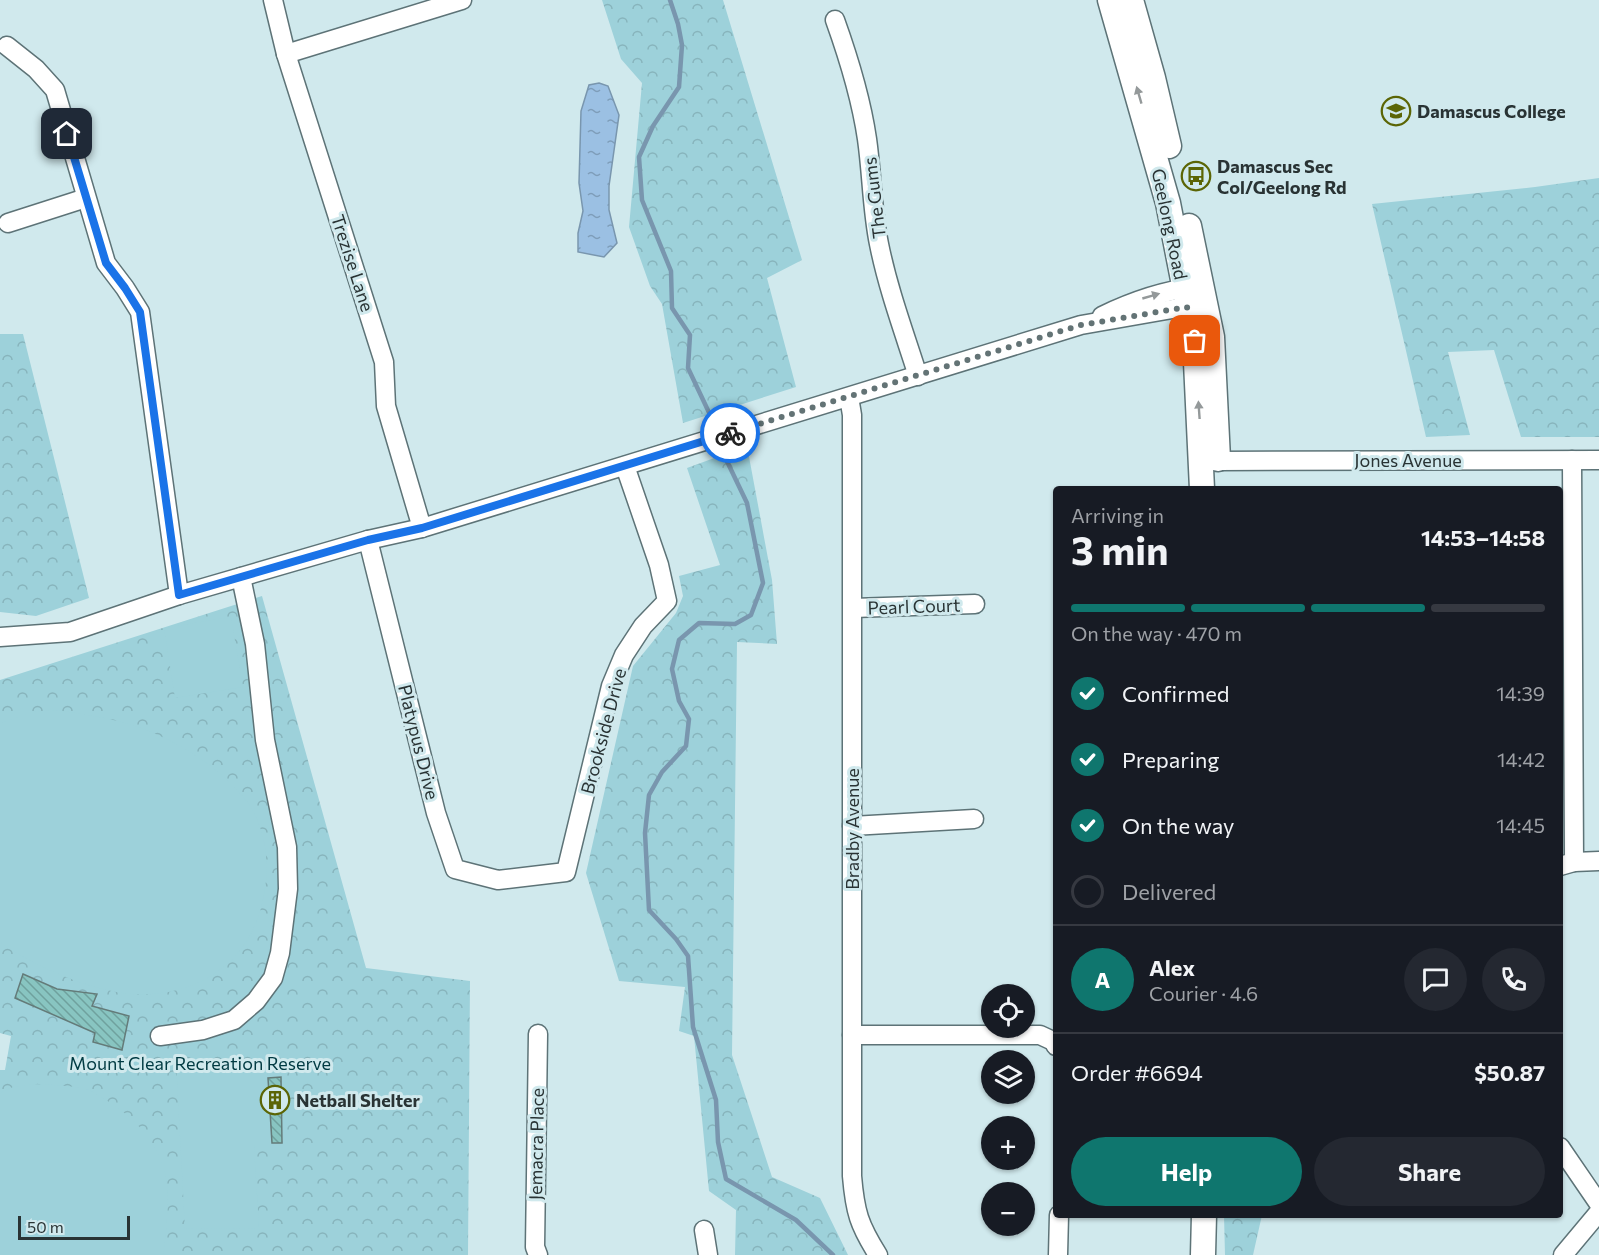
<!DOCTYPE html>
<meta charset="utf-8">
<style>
body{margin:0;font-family:Commissioner,sans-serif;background:#242831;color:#f1f3f6;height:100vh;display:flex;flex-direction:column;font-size:22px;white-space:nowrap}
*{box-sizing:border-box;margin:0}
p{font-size:20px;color:#9ea1a6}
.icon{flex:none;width:33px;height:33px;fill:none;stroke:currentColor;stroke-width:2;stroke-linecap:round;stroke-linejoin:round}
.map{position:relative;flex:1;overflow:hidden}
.panel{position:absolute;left:1053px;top:486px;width:510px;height:732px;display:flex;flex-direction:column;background:#171b24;border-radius:6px;box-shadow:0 2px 4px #0004}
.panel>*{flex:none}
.tools{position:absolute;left:981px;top:984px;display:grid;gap:12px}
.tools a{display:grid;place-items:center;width:54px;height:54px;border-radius:50%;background:#171b24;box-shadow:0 2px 4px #0004;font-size:30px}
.scale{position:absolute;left:18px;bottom:15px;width:112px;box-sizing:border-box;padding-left:6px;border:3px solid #293334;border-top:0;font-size:16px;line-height:21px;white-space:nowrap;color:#293334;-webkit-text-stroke:4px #d0e9ed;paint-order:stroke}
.pin{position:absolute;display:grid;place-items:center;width:51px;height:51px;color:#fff;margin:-26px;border-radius:12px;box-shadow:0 3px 9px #0006}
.courier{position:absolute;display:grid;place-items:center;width:60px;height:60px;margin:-30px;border:4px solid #1a73e8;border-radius:50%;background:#fff;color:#222;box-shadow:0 2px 8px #0007}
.head em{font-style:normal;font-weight:700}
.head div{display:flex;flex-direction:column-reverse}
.head{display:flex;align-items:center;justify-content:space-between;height:102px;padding:0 18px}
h1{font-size:39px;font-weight:700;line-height:45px}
.bar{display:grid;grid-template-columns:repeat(4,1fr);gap:9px 6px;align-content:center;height:72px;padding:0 18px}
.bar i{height:8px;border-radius:4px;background:#363941}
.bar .current{background:#0f766e}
.bar p{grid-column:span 4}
.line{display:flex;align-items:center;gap:15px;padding:0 18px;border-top:2px solid #363941}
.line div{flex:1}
.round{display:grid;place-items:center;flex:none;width:63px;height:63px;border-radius:32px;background:#242831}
ol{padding:0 18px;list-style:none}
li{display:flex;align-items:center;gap:18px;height:66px}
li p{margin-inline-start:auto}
li .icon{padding:6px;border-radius:50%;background:#0f766e;color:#fff;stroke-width:4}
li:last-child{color:#9ea1a6}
li i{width:33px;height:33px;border:3px solid #363941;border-radius:50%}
.action{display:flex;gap:12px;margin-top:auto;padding:12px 18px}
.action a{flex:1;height:69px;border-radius:36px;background:#0f766e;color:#fff;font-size:24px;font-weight:700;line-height:69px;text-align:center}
.action a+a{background:#242831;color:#f1f3f6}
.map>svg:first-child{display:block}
.forest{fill:url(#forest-crowns)}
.pitch{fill:#9dd1da}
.water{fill:url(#water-ripples);stroke:#7996ae;stroke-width:1.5}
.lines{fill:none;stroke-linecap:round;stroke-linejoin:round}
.stream{stroke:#7996ae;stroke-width:4.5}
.building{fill:url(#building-back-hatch);stroke:#647b79;stroke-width:1.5}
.minor-casing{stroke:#5d7377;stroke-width:21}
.major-casing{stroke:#5d7377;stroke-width:27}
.minor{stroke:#fff;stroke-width:18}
.major{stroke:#fff;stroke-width:24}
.oneway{fill:#94999a}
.done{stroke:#637375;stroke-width:6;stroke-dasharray:0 10.8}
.route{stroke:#1a73e8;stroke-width:8}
.labels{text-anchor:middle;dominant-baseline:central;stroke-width:6;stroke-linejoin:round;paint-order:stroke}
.poi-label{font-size:18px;font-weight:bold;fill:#293334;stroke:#d0e9ed;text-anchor:start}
.street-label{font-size:18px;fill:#293334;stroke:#d0e9ed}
.park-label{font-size:18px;fill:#003a42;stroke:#d0e9ed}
</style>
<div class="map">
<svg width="1599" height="1255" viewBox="0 0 1599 1255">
<defs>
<pattern id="forest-crowns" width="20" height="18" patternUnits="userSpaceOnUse" patternTransform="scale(1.5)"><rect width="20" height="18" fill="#9dd1da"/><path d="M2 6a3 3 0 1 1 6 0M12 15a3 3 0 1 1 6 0" fill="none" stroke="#87b4bc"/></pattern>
<pattern id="water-ripples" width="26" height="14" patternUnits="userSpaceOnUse" patternTransform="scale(1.5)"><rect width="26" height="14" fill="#9bc0e3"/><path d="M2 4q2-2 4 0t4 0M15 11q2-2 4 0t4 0" fill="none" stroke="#7e9db9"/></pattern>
<pattern id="building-back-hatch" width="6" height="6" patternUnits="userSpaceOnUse" patternTransform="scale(1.5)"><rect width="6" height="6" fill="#88c5c1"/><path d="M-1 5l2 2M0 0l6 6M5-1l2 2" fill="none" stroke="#6fa19e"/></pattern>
</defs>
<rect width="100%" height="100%" fill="#d0e9ed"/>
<!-- forest -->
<g class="forest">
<polygon points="602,0 723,0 802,260 767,278 796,387 683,423 662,304 650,286 629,227 642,83 621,59"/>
<polygon points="1599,178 1599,437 1521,437 1494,350 1448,352 1470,435 1426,437 1372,204 1535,187"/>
<polygon points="0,334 23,334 89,598 36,616 0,612"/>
<polygon points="747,446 772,580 777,644 737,642 732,1055 772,1177 820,1198 848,1255 735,1255 736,1210 709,1191 694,1036 679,1031 685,987 619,981 586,873 633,666 676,613 683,596 679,576 720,565 687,468"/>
<polygon points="262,596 366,968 470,981 468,1255 0,1255 0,1070 5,1070 11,1036 0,1033 0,680"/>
<polygon points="1224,1215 1262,1215 1253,1255 1225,1255"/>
</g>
<!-- pitch -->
<g class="pitch">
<polygon points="231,617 243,687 175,698 164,628"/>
<path d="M57 710C81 714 105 717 129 724 172 737 220 766 248 803 266 829 270 864 264 894 252 968 187 1004 116 992 76 984 33 965 0 942V723L33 712Z"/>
<polygon points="267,1059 272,1145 254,1145 259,1228 185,1229 176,1062 215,1062"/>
<path d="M32 1084C50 1085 69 1085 86 1089 93 1091 100 1097 106 1100 138 1120 164 1148 167 1186 169 1209 166 1233 163 1255H0V1093L13 1087Z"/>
</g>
<!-- water -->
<polygon class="water" points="599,83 608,86 619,115 609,186 609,210 617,243 604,257 578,252 578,233 583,211 579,183 581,111 589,85"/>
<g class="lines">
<!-- stream -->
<g class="stream">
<polyline points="670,0 678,24 682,45 679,87 653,126 639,157 642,200 671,271 672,308 690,335 688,368 713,421"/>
<polyline points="723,453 747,503 763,583 751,615 735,624 699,623 679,640 672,669 679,701 689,719 686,746 662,772 649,795 645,833 649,910 676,939 688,956 693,1027 716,1100 718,1142 726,1179 796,1220 833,1255"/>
</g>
</g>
<!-- building -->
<g class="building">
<polygon points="23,974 57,989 97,994 92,1006 129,1016 122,1050 93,1042 95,1033 15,998"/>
<polygon points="281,1077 282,1143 272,1143 268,1078"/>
</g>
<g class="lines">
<!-- minor casing -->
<g class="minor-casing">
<g id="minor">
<polyline points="273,0 286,54 384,362 386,406 422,528"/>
<path d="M835 20C849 59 861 98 867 139 872 174 872 210 879 244 888 289 904 332 918 376"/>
<polyline points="7,46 36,69 55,90 106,263 125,288 140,312 179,595"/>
<polyline points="286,54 462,0"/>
<polyline points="8,223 86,198"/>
<path d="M1102 316C1133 301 1161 291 1195 287"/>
<path d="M849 397 852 415V1176C855 1212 859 1225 878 1255"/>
<polyline points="1218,461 1599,460"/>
<polyline points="368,540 436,813 455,869 498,880 566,872 611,686 624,655 643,626 667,601 659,565 625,466"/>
<polyline points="853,608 975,604"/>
<polyline points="0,637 70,632 179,595 368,540 422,528 1081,325 1201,304"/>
<polyline points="852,826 974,819"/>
<polyline points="1574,862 1599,861"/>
<polyline points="1560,866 1574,862 1572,460"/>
<polyline points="538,1034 535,1247 538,1255"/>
<polyline points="852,1035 1040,1035 1053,1041 1056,1046"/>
<polyline points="160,1036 203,1030 234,1020 256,1001 273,978 280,953 288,889 287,847 265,740 255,644 241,577"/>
<polyline points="1560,1147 1599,1204"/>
<polyline points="704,1230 708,1255"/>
<polyline points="1058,1255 1059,1215"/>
<polyline points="1563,1255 1599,1212"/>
</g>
</g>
<!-- major casing -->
<g class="major-casing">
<g id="major">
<polyline points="1110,0 1168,203 1195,341 1202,489"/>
<polyline points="1131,0 1153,78 1169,146"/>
<polyline points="1189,226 1212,337 1218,459"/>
<polyline points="1203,1255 1204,1215"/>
</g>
</g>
<!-- minor -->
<use href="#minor" class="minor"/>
<!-- major -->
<use href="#major" class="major"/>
</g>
<!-- one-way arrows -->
<defs><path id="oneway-solid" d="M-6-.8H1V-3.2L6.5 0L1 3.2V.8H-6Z" transform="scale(1.5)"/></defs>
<g class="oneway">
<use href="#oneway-solid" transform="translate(1139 95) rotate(-106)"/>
<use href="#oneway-solid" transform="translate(1151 296) rotate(-16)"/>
<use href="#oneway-solid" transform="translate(1199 410) rotate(-94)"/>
</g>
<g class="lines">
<!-- done -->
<polyline class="done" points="730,433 1081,325 1187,307 1195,341"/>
<!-- route -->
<polyline class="route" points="67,134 106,263 125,288 140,312 179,595 368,540 422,528 730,433"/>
</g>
<!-- icons -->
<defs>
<g id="school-ring" transform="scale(1.5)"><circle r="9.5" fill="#d0e9ed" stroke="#5b6505" stroke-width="1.5"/><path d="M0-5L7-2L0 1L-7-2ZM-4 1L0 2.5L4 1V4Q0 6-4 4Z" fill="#5b6505"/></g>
<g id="bus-ring" transform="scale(1.5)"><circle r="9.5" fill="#d0e9ed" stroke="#5b6505" stroke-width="1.5"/><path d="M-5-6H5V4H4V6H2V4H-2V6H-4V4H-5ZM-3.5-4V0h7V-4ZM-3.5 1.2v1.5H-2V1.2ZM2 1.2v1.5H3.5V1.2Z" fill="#5b6505"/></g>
<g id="building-ring" transform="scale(1.5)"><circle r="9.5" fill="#d0e9ed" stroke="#5b6505" stroke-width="1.5"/><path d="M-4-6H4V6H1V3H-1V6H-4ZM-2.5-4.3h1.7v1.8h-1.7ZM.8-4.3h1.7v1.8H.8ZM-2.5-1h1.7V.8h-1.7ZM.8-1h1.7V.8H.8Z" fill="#5b6505"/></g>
</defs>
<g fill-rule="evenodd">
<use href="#school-ring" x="1396" y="111"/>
<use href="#bus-ring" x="1196" y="176"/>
<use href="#building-ring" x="275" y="1100"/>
</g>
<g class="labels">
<!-- poi labels -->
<g class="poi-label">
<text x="1417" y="111">Damascus College</text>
<text x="1217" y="166">Damascus Sec<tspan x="1217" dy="21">Col/Geelong Rd</tspan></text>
<text x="296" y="1100">Netball Shelter</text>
</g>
<!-- street labels -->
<g class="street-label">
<text transform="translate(874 198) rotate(-97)">The Gums</text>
<text transform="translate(1170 224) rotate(78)">Geelong Road</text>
<text transform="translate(353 263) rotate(72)">Trezise Lane</text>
<text x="1408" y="460">Jones Avenue</text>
<text transform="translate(914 606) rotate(-2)">Pearl Court</text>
<text transform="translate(603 731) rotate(-75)">Brookside Drive</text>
<text transform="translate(419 742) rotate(76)">Platypus Drive</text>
<text transform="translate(852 829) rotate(-90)">Bradby Avenue</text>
<text transform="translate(536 1144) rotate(-89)">Jemacra Place</text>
</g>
<!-- park labels -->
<g class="park-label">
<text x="200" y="1063">Mount Clear Recreation Reserve</text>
</g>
</g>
</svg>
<div class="tools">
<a><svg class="icon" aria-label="locate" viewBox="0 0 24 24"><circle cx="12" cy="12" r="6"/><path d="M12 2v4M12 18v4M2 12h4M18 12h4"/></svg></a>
<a><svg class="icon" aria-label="layers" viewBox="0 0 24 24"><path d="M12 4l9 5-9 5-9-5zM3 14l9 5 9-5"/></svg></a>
<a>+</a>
<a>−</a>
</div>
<div class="scale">50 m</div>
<div class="pin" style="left:1195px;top:341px;background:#ea580c"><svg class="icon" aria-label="bag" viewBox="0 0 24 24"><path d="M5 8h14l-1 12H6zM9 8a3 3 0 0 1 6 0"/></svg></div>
<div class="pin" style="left:67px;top:134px;background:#1f2937"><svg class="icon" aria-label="home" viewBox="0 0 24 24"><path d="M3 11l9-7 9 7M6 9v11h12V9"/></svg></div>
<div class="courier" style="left:730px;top:433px"><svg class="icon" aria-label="bike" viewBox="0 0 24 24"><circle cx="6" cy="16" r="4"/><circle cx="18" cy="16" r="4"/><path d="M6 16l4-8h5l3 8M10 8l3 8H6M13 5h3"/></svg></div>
<section class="panel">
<div class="head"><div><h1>3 min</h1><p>Arriving in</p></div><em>14:53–14:58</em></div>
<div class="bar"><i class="current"></i><i class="current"></i><i class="current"></i><i></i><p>On the way · 470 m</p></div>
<ol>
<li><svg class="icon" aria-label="check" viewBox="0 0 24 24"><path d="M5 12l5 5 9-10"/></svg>Confirmed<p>14:39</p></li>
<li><svg class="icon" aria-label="check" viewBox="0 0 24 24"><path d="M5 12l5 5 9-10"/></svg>Preparing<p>14:42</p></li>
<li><svg class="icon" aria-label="check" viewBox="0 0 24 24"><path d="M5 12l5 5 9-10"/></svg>On the way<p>14:45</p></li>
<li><i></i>Delivered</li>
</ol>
<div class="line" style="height:108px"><b class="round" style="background:#0f766e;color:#fff">A</b><div><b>Alex</b><p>Courier · 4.6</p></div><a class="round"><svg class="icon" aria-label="chat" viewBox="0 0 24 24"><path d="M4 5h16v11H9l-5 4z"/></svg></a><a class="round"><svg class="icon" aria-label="phone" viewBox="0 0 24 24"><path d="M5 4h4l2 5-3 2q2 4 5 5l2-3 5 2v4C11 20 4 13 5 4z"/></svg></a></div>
<div class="line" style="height:78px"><div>Order #6694</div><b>$50.87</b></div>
<div class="action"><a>Help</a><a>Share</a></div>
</section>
</div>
